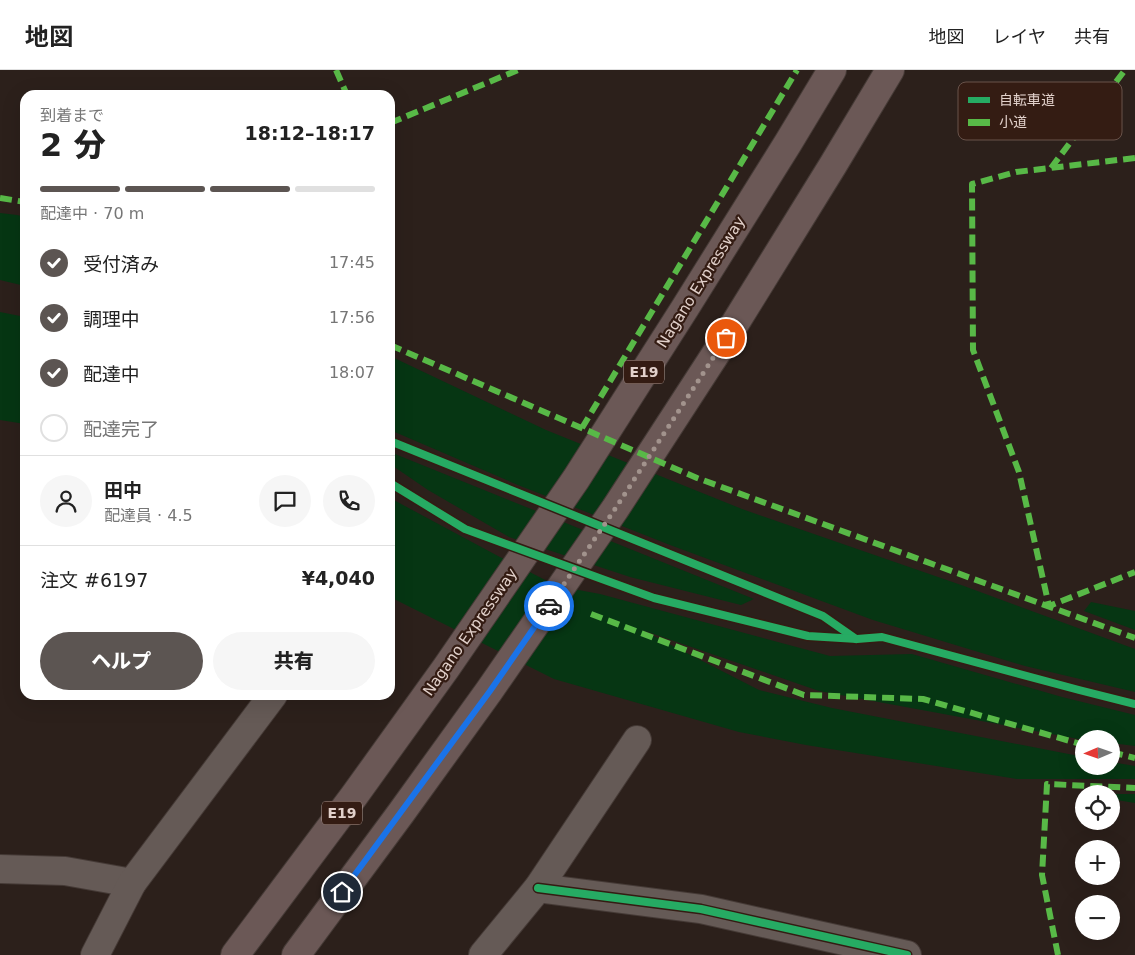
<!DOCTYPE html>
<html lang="ja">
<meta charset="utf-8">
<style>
body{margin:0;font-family:"DejaVu Sans","Noto Sans JP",sans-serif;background:#f6f6f6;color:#222;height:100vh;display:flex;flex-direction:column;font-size:19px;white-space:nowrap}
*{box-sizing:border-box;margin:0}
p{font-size:16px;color:#767676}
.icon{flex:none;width:28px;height:28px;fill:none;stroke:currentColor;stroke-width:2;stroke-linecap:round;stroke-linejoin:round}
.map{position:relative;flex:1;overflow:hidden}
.panel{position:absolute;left:20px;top:20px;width:375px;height:610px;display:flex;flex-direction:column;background:#fff;border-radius:15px;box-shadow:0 5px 20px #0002}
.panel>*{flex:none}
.needle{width:32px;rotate:268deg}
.fabs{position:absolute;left:1075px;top:660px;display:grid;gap:10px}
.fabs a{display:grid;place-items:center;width:45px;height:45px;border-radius:50%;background:#fff;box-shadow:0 5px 20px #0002;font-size:25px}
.pin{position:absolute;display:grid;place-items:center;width:42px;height:42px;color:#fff;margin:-21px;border:2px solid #fff;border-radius:50%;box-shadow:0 1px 5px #0007}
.courier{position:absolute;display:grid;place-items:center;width:50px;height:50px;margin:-25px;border:4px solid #1a73e8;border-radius:50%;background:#fff;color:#222;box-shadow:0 1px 6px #0007}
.summary em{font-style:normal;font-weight:800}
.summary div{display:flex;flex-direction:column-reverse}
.summary{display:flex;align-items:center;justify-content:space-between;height:85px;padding:0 20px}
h1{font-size:32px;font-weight:800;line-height:38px}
.bar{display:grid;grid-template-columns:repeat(4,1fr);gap:8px 5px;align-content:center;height:60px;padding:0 20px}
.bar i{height:6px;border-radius:4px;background:#e0e0e0}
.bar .current{background:#5c5552}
.bar p{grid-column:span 4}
.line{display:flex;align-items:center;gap:12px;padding:0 20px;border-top:1px solid #e0e0e0}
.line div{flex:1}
.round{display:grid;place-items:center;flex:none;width:52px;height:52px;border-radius:26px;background:#f6f6f6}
ol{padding:0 20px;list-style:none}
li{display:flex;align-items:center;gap:15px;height:55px}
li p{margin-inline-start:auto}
li .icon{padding:5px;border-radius:50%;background:#5c5552;color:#fff;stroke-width:4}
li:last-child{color:#767676}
li i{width:28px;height:28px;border:2px solid #e0e0e0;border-radius:50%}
.button{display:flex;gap:10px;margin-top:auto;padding:10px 20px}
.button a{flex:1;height:58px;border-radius:30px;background:#5c5552;color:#fff;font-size:20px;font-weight:800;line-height:58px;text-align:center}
.button a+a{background:#f6f6f6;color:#222}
header{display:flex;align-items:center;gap:30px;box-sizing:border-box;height:70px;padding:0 25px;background:#fff;border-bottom:1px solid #e0e0e0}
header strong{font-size:24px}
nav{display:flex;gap:28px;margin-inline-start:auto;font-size:18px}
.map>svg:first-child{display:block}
.green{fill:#063613}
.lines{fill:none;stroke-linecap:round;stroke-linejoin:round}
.minor-casing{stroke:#453a36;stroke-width:30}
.motorway-casing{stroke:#453a36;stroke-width:30}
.minor{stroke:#655a56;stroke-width:28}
.motorway{stroke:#6b5856;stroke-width:28}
.quiet{stroke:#58b947;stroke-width:6;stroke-dasharray:12 6;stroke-linecap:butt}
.cycleway-casing{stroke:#341c13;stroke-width:11}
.cycleway{stroke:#26ab63;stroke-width:8}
.done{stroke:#a2938d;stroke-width:5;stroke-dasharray:0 9}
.route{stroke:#1a73e8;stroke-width:6}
.labels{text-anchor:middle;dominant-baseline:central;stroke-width:4.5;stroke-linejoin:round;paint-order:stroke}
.shield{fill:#341c13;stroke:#ae9b94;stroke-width:1}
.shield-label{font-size:14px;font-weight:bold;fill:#e2d1cb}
.street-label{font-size:15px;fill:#e2d1cb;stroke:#341c13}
.key{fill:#341c13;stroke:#68524a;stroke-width:1}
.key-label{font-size:14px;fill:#e2d1cb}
</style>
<header>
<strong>地図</strong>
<nav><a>地図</a><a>レイヤ</a><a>共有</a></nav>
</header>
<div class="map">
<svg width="1135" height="885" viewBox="0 0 1135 885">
<rect width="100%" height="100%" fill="#2c201b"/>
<!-- green -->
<g class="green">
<polygon points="0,143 17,145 25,147 25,216 0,210"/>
<polygon points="0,242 25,247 25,354 0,350"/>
<polygon points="390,286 546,360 742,439 964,516 1135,579 1135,622 1025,596 873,550 670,475 518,415 390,360"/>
<polygon points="390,382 754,529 741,535 630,507 509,467 428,420 390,394"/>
<polygon points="390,428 498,486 557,516 600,524 830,586 912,584 1062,627 1135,645 1135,676 1111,673 1111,669 1084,669 1084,670 819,621 642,560 759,620 832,638 1084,687 1084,696 1111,696 1111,692 1135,696 1135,709 1017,709 806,675 739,662 554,609 390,527"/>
<polygon points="1091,532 1135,541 1135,560 1084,541"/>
<polygon points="1111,724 1135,724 1135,733 1111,729"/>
</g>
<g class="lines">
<!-- minor casing -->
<g class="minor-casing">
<g id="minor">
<polyline points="0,799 65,801 132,813"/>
<polyline points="538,818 701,839 907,885"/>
<polyline points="95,885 132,813 273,625"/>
<polyline points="483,885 538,818 637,670"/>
</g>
</g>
<!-- motorway casing -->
<g class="motorway-casing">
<g id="motorway">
<polyline points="235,885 354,726 446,598 576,409 685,238 788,73 832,0"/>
<polyline points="296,885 401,743 489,621 615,439 726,268 833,95 890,0"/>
</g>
</g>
<!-- minor -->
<use href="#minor" class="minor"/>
<!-- motorway -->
<use href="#motorway" class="motorway"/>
<!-- quiet -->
<g class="quiet">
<polyline points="336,0 347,25"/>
<polyline points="390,53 518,0"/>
<polyline points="1135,88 1016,102 972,114 973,280 1019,402 1049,536 1135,502"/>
<polyline points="1051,98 1125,0"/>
<polyline points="0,128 25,132"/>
<polyline points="390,275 697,408 1135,568"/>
<polyline points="582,358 797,0"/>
<polyline points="591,544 804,625 923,629 1084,675"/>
<polyline points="1111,682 1135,688"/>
<polyline points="1058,885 1042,805 1047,714 1135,718"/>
</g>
<!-- cycleway casing -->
<g class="cycleway-casing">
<g id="cycleway">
<polyline points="390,371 823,546 856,569"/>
<polyline points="390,413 465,459 654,528 808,566 857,569 882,567 1079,620 1135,634"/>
<polyline points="538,818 701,839 907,885"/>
</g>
</g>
<!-- cycleway -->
<use href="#cycleway" class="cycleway"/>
</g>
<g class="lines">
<!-- done -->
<polyline class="done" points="549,536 615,439 726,268"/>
<!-- route -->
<polyline class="route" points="342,822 490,621 549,536"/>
</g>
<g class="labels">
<!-- shield labels -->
<g class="shield">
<rect x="624" y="290.5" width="40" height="23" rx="4"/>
<rect x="322" y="731.5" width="40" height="23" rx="4"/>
</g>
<g class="shield-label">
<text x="644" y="302">E19</text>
<text x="342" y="743">E19</text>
</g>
<!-- street labels -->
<g class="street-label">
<text transform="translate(701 212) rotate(-58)">Nagano Expressway</text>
<text transform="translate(470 562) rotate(-55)">Nagano Expressway</text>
</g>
</g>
<!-- legend -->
<rect x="958" y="12" width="164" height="58" rx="8" class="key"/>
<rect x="968" y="27" width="22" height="6" fill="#26ab63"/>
<rect x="968" y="49" width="22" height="7" fill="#58b947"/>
<g class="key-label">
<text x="999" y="35">自転車道</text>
<text x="999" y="57">小道</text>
</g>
</svg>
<div class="fabs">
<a><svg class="needle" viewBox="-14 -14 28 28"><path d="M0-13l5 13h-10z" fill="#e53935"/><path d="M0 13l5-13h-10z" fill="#767676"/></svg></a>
<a><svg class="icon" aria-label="locate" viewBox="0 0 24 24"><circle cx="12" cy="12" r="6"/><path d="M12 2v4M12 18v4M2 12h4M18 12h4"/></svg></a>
<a>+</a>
<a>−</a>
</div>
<div class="pin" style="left:726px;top:268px;background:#ea580c"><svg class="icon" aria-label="bag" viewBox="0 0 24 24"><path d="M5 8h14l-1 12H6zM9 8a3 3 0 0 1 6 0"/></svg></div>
<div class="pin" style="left:342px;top:822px;background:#1f2937"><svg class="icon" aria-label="home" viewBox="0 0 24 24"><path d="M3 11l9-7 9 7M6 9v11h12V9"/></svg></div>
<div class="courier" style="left:549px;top:536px"><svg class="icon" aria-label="car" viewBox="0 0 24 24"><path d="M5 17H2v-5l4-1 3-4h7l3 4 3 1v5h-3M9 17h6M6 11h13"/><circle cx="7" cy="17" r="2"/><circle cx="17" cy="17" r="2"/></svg></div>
<section class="panel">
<div class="summary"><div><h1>2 分</h1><p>到着まで</p></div><em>18:12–18:17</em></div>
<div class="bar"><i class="current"></i><i class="current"></i><i class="current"></i><i></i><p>配達中 · 70 m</p></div>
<ol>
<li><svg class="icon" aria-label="check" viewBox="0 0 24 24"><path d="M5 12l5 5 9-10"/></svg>受付済み<p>17:45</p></li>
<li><svg class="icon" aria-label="check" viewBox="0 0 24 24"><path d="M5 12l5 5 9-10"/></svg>調理中<p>17:56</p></li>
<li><svg class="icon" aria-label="check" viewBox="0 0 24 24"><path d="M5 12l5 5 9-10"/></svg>配達中<p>18:07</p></li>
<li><i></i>配達完了</li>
</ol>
<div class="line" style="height:90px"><a class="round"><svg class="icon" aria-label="person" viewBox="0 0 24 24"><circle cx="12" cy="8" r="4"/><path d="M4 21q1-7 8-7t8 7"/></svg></a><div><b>田中</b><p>配達員 · 4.5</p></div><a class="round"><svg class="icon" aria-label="chat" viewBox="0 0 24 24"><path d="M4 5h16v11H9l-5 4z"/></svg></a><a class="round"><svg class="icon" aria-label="phone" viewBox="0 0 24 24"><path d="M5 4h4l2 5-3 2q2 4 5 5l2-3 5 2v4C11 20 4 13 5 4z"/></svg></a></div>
<div class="line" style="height:65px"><div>注文 #6197</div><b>¥4,040</b></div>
<div class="button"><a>ヘルプ</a><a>共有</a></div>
</section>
</div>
